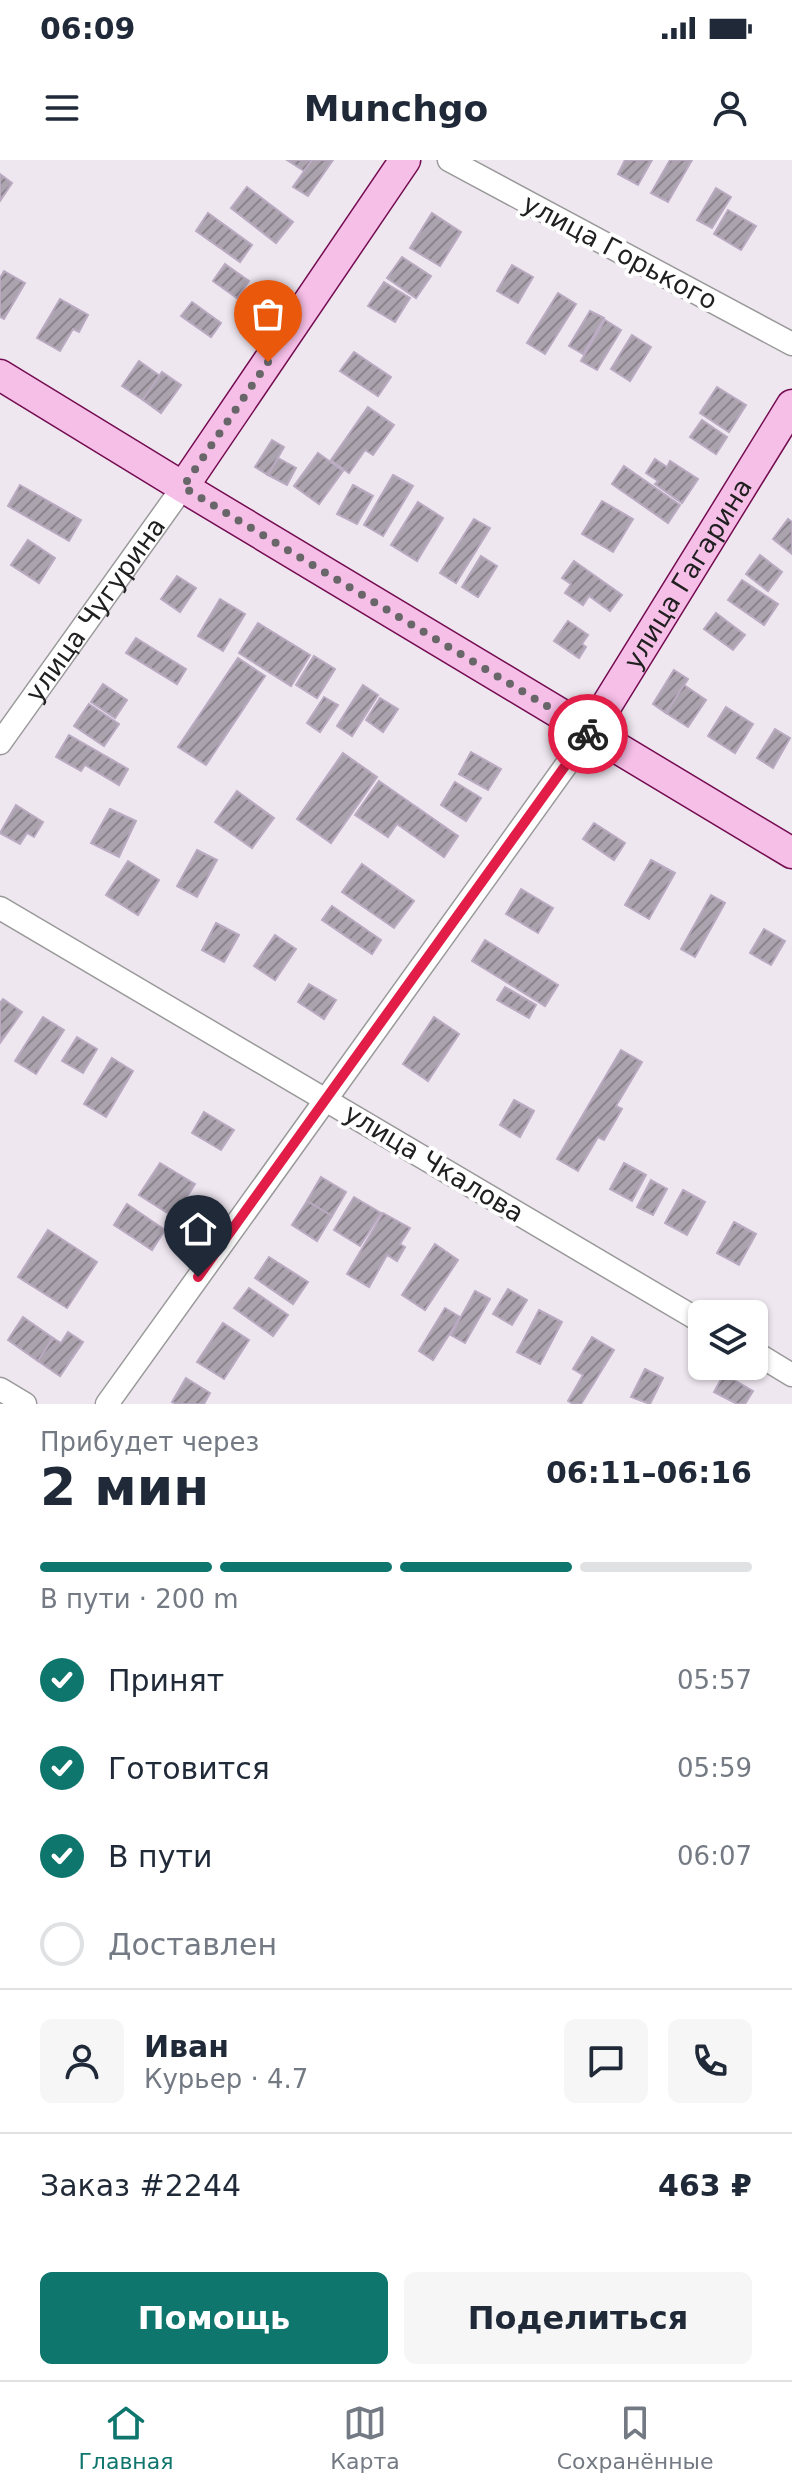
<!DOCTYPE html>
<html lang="ru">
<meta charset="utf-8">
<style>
body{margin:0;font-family:"DejaVu Sans",sans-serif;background:#f6f6f7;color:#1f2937;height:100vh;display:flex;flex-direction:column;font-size:30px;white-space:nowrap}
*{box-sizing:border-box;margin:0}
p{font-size:26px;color:#747a83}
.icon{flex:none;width:44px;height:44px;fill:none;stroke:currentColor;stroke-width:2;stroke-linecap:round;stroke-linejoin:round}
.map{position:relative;height:1244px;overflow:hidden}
.drawer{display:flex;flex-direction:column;background:#fff;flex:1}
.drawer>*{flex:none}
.tools{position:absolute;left:688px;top:1140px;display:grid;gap:16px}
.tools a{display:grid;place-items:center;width:80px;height:80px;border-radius:12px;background:#fff;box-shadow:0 2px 6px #0004;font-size:40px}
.pin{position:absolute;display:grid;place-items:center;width:68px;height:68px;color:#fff;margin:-82px -34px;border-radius:50% 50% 50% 0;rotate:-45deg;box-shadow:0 0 8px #0007}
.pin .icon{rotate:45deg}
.courier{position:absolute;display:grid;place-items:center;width:80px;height:80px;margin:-40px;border:6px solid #e11d48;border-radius:50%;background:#fff;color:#222;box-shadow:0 2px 10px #0007}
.head em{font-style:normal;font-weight:700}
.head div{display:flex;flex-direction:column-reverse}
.head{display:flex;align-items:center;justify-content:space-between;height:136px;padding:0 40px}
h1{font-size:52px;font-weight:700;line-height:60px}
.bar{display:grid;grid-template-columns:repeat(4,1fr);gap:12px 8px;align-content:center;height:96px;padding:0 40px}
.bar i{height:10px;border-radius:6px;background:#e0e1e3}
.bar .on{background:#0f766e}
.bar p{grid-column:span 4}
.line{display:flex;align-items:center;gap:20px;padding:0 40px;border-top:2px solid #e0e1e3}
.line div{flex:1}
.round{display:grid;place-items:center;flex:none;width:84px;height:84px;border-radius:12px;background:#f6f6f7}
ol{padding:0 40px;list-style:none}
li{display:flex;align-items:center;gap:24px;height:88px}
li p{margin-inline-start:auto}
li .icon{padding:8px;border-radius:50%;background:#0f766e;color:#fff;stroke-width:4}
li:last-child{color:#747a83}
li i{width:44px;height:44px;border:4px solid #e0e1e3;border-radius:50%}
.primary-button{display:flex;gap:16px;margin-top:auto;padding:16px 40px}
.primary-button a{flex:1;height:92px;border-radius:12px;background:#0f766e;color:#fff;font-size:32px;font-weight:700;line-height:92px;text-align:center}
.primary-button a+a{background:#f6f6f7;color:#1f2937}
.status{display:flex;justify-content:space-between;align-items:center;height:56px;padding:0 40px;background:#fff;direction:ltr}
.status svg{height:22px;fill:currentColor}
header{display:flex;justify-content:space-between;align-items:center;height:104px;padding:0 40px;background:#fff;font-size:36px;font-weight:700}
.menu{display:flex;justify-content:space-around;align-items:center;height:112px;border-top:2px solid #e0e1e3;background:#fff;font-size:22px;color:#747a83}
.menu a{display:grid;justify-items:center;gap:4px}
.menu .on{color:#0f766e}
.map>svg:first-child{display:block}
.building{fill:url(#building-hatch);stroke:#b9aac1;stroke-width:2}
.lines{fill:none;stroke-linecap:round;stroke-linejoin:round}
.street-casing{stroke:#9a9a9a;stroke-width:25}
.secondary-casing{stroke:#730c50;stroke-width:33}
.street{stroke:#fff;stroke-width:22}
.secondary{stroke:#f6bfe7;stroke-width:30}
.done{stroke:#686669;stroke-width:8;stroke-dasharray:0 14.4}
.route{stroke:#e11d48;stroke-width:10}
.labels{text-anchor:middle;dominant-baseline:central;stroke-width:8;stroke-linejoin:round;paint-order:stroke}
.street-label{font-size:26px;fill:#202020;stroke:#fff}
</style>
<div class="status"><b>06:09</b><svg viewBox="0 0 49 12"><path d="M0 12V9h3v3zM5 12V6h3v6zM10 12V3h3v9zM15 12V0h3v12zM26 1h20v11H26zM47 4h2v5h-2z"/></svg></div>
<header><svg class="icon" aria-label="menu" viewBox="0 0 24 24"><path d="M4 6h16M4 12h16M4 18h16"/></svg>Munchgo<svg class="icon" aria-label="person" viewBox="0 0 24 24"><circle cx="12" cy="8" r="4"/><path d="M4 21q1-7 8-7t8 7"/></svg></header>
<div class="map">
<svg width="792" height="1244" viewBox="0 0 792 1244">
<defs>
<pattern id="building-hatch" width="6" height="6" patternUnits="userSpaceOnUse" patternTransform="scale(2)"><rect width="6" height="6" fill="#aba3ae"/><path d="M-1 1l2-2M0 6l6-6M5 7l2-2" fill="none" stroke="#8b848d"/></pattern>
</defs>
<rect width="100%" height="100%" fill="#efe7f0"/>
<!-- building -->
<g class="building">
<polygon points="287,0 312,0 304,11"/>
<polygon points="312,0 333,0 308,36 293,27"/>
<polygon points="625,0 652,0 638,25 618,14"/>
<polygon points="670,0 692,0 668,42 651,33"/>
<polygon points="0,14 12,23 0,41"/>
<polygon points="247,27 293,62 276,83 231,48"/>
<polygon points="716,28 731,37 712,68 697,60"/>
<polygon points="728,50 756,66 741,90 714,74"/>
<polygon points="208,53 252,85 240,102 196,71"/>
<polygon points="432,53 461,72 440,106 410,88"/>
<polygon points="402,97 431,116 416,138 387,118"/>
<polygon points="225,104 249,121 237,138 213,121"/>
<polygon points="512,105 533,117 518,143 497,131"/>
<polygon points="4,111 25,123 4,159 0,157 0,118"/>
<polygon points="384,122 410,138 395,162 368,146"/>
<polygon points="558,133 576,144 545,194 527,183"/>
<polygon points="60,139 88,155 79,172 73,169 60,191 37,178"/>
<polygon points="192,142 221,163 211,177 181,156"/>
<polygon points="590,151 604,158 583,194 569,186"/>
<polygon points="605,160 621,170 597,210 581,201"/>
<polygon points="632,175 651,187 630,221 611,209"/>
<polygon points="354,192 391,217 378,236 340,211"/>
<polygon points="139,201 160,216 143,240 122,226"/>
<polygon points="162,212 181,225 161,253 143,240"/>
<polygon points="717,227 746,245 729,272 700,253"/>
<polygon points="368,247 394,265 373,295 365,290 349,313 331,300"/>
<polygon points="702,260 727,277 716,294 690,277"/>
<polygon points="272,280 284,287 268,315 255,307"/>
<polygon points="318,293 343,311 319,344 294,326"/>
<polygon points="278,298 296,308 287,325 268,315"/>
<polygon points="655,299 667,307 670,301 698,319 682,343 655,324 658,321 646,313"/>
<polygon points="624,306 680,345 668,363 612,324"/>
<polygon points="393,315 413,326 383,376 364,365"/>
<polygon points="20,325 81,360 69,381 8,346"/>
<polygon points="353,325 373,336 357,364 337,354"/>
<polygon points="602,341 633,359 613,392 582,374"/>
<polygon points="418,342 443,358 417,401 391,385"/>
<polygon points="474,359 490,368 456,423 440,413"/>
<polygon points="788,359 792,362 792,394 773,379"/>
<polygon points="28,380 55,398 39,423 11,405"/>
<polygon points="760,395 782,412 768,431 746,414"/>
<polygon points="481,396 497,406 478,437 462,427"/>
<polygon points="574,401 622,435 610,451 589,436 583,445 565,433 571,424 562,418"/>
<polygon points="177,416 196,428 180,452 161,439"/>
<polygon points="742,420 778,444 764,465 728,440"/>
<polygon points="220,439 245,454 223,491 198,476"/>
<polygon points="716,453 745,475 733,490 704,469"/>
<polygon points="568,461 588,475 582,484 586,487 579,498 554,481"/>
<polygon points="258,463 310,495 291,526 239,493"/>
<polygon points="136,478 186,509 177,524 126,493"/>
<polygon points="314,496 335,509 317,538 296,525"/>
<polygon points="238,498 265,516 206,605 178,587"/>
<polygon points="674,510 688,519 666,553 653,544"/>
<polygon points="103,524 127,540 115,558 91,542"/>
<polygon points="363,525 378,535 352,576 337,566"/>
<polygon points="684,525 706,540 688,567 666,553"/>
<polygon points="324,537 338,545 320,572 307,563"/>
<polygon points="380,538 398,549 383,572 366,560"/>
<polygon points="89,544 119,564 104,586 74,566"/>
<polygon points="726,547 753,564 735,593 708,576"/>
<polygon points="775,569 790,578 773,608 757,598"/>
<polygon points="69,575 128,609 119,625 85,605 81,611 56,597"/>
<polygon points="471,592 501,609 488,630 459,614"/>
<polygon points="343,593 377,617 331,683 297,659"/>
<polygon points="379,621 458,676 444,697 397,664 388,677 355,655"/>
<polygon points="455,622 481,638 466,661 441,645"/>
<polygon points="237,631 274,658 252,688 215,662"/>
<polygon points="16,645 43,662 34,677 27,673 20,684 0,673"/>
<polygon points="110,649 136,661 119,697 91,683"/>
<polygon points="594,663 625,683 614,700 583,679"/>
<polygon points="197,690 217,700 197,737 177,726"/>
<polygon points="651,700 675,713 649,759 625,745"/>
<polygon points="128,701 159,720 138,755 106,735"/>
<polygon points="362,704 414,741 394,768 342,732"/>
<polygon points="521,729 553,748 538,773 506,754"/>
<polygon points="711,735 725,743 695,797 681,789"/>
<polygon points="332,746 381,780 372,794 322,760"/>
<polygon points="216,763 239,775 224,802 202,790"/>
<polygon points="764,769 785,781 771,805 750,793"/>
<polygon points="275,775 296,789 275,820 254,806"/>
<polygon points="485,780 558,825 545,846 472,801"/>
<polygon points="309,824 336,840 324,859 298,842"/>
<polygon points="505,827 536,845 529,858 497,840"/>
<polygon points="3,839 22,852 0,883 0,843"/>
<polygon points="43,857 64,870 36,914 15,901"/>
<polygon points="434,857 459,874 428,921 403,904"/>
<polygon points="77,877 97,889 83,913 62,901"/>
<polygon points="621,890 642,902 616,946 622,949 604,980 598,977 578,1011 557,999"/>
<polygon points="112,898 133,911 106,957 84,944"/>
<polygon points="514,940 534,951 520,977 500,965"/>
<polygon points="204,952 234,970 221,990 192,973"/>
<polygon points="160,1003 195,1024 174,1057 139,1035"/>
<polygon points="624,1003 646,1015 632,1041 610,1029"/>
<polygon points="321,1017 346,1032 332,1056 307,1041"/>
<polygon points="651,1020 667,1029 653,1055 637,1047"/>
<polygon points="683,1030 705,1042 687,1075 665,1063"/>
<polygon points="354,1037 381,1053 360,1086 334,1070"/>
<polygon points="307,1041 332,1056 317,1081 292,1065"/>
<polygon points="127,1044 165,1070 152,1090 114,1065"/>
<polygon points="383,1053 410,1068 400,1084 405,1087 397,1101 387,1095 369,1127 347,1114"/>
<polygon points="734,1062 756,1074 739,1105 717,1093"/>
<polygon points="48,1070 97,1102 67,1148 18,1117"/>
<polygon points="435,1084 458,1100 425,1150 402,1135"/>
<polygon points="269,1097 308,1122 293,1144 255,1118"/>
<polygon points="249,1128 288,1155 273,1176 234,1148"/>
<polygon points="508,1129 527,1140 512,1165 493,1154"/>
<polygon points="475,1131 490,1139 465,1183 451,1175"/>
<polygon points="445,1148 460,1157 433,1200 419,1191"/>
<polygon points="539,1150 562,1162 540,1204 517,1192"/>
<polygon points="23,1157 53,1178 38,1201 8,1180"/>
<polygon points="223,1163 249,1180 224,1219 197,1202"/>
<polygon points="68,1172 83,1182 60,1216 38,1201 53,1178 61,1183"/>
<polygon points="592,1177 614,1190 581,1244 573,1244 568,1241 583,1215 573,1209"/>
<polygon points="645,1209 663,1218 650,1244 631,1237"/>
<polygon points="724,1214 753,1231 745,1244 737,1244 714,1232"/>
<polygon points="186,1218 210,1233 204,1244 176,1244 172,1242"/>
</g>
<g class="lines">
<!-- street casing -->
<g class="street-casing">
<g id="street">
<polyline points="449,0 792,184"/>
<path id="s1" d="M0 583 183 327"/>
<polyline points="0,748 702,1162"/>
<polyline points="754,1192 792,1215"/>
<polyline points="0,1229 25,1244"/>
<polyline points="107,1244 590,572"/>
</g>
</g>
<!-- secondary casing -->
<g class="secondary-casing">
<g id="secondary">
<polyline points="0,215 183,327 792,693"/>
<polyline points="183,327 405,0"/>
<path id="s2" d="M590 572 792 245"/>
</g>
</g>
<!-- street -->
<use href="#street" class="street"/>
<!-- secondary -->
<use href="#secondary" class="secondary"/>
</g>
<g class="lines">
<!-- done -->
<polyline class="done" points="268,202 183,327 590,572 588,574"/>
<!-- route -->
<polyline class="route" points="198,1117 588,574"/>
</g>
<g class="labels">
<!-- street labels -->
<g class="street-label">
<text transform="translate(620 92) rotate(28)">улица Горького</text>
<text stroke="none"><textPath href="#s2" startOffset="186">улица Гагарина</textPath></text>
<text stroke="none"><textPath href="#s1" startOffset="164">улица Чугурина</textPath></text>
<text transform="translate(434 1003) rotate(31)">улица Чкалова</text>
</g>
</g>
</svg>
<div class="tools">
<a><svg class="icon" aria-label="layers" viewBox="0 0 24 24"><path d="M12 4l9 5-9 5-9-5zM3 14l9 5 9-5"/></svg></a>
</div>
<div class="pin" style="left:268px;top:202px;background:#ea580c"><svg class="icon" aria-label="bag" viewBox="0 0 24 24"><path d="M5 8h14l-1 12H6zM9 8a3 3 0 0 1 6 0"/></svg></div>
<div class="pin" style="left:198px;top:1117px;background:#1f2937"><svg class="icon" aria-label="home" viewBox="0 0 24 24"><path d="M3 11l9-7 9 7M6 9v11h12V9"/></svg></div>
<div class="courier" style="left:588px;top:574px"><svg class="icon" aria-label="bike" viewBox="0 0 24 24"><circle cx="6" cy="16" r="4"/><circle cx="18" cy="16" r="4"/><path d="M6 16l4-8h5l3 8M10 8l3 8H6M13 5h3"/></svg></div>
</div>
<section class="drawer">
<div class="head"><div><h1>2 мин</h1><p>Прибудет через</p></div><em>06:11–06:16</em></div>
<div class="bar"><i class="on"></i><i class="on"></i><i class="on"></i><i></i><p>В пути · 200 m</p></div>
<ol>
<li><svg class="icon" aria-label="check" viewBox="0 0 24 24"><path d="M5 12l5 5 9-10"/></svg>Принят<p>05:57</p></li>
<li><svg class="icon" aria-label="check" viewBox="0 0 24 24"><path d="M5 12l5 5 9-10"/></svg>Готовится<p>05:59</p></li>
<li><svg class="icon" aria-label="check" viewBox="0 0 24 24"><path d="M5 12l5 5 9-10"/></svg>В пути<p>06:07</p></li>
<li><i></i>Доставлен</li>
</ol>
<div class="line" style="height:144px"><a class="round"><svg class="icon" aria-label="person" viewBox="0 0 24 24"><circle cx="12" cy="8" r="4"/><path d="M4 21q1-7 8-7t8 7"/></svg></a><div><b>Иван</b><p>Курьер · 4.7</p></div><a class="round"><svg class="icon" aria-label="chat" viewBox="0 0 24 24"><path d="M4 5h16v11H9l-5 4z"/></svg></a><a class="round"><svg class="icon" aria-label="phone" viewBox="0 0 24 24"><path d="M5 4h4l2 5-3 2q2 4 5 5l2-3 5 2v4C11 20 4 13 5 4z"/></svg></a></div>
<div class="line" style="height:104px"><div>Заказ #2244</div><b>463 ₽</b></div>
<div class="primary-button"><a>Помощь</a><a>Поделиться</a></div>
</section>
<nav class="menu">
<a class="on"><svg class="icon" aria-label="home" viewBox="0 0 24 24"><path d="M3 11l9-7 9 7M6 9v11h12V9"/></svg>Главная</a>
<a><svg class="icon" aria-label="map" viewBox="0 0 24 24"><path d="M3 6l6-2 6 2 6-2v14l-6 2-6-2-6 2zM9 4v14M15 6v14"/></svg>Карта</a>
<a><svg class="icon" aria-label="saved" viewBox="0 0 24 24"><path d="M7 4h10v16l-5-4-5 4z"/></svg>Сохранённые</a>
</nav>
